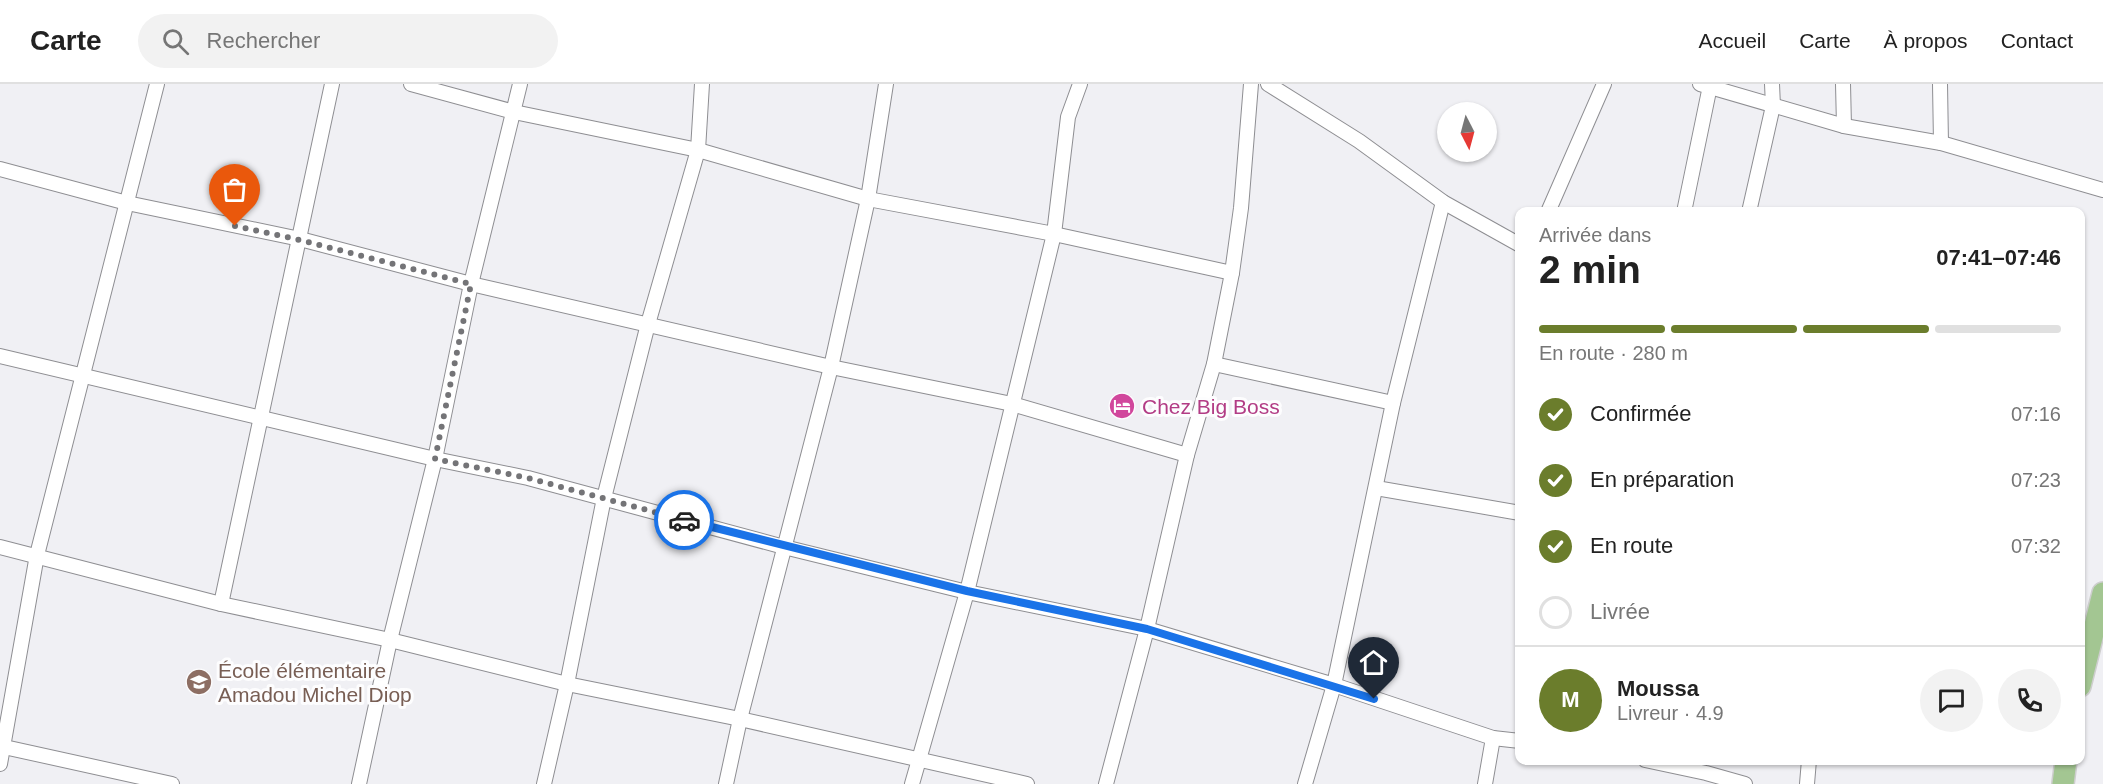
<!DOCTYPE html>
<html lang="fr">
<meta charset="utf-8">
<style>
body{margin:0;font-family:Helvetica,sans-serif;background:#f2f2f2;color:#222;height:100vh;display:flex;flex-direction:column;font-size:22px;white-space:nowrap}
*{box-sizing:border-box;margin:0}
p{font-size:20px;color:#767676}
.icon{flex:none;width:33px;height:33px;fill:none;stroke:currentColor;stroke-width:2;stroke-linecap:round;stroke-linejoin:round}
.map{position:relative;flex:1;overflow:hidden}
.drawer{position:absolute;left:1515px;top:123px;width:570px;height:558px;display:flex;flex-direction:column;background:#fff;border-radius:12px;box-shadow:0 2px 4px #0004}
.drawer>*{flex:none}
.needle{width:39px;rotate:174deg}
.tools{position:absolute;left:1437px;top:18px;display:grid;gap:12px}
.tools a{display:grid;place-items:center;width:60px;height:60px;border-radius:50%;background:#fff;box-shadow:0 2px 4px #0004;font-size:30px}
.pin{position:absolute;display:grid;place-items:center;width:51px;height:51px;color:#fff;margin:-62px -26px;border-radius:50% 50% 50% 0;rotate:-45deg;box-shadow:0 0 6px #0007}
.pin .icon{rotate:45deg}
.courier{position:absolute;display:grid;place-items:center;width:60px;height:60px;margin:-30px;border:4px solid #1a73e8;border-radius:50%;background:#fff;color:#222;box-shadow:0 2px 8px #0007}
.headline em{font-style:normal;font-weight:700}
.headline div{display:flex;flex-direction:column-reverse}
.headline{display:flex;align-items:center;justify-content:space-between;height:102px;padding:0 24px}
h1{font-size:39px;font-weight:700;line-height:45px}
.bar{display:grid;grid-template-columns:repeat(4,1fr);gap:9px 6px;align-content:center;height:72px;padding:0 24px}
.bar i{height:8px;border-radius:4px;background:#e0e0e0}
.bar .current{background:#6b7d2c}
.bar p{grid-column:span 4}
.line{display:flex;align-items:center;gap:15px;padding:0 24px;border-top:2px solid #e0e0e0}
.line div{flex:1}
.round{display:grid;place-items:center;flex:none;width:63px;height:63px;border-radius:32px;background:#f2f2f2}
ol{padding:0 24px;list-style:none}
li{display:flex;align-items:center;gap:18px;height:66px}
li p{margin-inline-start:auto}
li .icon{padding:6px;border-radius:50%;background:#6b7d2c;color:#fff;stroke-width:4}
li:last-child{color:#767676}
li i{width:33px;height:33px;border:3px solid #e0e0e0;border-radius:50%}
header{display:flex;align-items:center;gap:36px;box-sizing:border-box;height:84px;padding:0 30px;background:#fff;border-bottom:2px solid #e0e0e0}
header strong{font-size:28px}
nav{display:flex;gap:33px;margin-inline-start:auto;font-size:21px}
.search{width:420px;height:54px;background:#f2f2f2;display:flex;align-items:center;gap:15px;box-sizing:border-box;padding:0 21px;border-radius:33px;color:#767676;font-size:22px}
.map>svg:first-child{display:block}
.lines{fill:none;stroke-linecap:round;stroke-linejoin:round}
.street-casing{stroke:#8e8e92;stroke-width:16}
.primary-casing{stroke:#cecece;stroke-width:24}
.street{stroke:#fff;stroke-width:14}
.primary{stroke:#a3c692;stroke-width:21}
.done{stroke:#747477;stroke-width:6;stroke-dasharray:0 10.8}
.route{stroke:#1a73e8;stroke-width:8}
.labels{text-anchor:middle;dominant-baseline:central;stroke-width:6;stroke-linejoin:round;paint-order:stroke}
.hotel-label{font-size:21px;fill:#b23c85;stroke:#fdfdfe;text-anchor:start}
.education-label{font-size:21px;fill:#785e54;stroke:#fdfdfe;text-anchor:start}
</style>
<header>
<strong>Carte</strong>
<div class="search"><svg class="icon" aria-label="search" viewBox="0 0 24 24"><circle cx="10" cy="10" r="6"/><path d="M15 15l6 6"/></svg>Rechercher</div>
<nav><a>Accueil</a><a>Carte</a><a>À propos</a><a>Contact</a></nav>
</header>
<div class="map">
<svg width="2103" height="700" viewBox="0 0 2103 700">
<rect width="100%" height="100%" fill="#f0f0f4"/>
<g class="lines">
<!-- street casing -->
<g class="street-casing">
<g id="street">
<polyline points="411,0 514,28 698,66 868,115 1054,150 1232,189"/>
<polyline points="1268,0 1359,57 1443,118 1520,161"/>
<polyline points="1700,0 1844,42 1941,59 2103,106"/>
<polyline points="1843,0 1844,42"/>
<polyline points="1940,0 1941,59"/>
<polyline points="0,85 127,119 300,155 471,200 831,283 1012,320 1187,371"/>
<polyline points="1548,128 1604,0"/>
<polyline points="1684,128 1710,2"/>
<polyline points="1749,128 1773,22 1772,0"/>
<polyline points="0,272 435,375 528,394 784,463 967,508 1147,545 1334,601 1493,654 1520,657"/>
<polyline points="1214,280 1393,319"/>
<polyline points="1376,404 1520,429"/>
<polyline points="0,463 221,520 390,556 567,600 740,635 1027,700"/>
<polyline points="221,520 332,0"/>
<polyline points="0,662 172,700"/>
<polyline points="1645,676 1706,689 1745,700"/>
<polyline points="0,680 37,471 157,0"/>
<polyline points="359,700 390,556 435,375 471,200 520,0"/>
<polyline points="544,700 567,600 604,414 648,240 698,66 702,0"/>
<polyline points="726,700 740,635 831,283 868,115 886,0"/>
<polyline points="912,700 967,508 1054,150 1068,33 1080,0"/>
<polyline points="1106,700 1147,545 1187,371 1214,280 1232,189 1241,124 1251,0"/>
<polyline points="1305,700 1334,601 1393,319 1443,118"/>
<polyline points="1485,700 1493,654"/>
<polyline points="1807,700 1809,676"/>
</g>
</g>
<!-- primary casing -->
<g class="primary-casing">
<g id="primary">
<polyline points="2080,602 2103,509"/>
<polyline points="2063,700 2066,676"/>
</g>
</g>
<!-- street -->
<use href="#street" class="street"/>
<!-- primary -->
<use href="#primary" class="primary"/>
</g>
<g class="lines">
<!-- done -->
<polyline class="done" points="235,142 300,156 471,200 435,375 528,394 684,436"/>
<!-- route -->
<polyline class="route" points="684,436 967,507 1147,545 1374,615"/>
</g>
<!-- icons -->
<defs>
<g id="hotel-disc" transform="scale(1.35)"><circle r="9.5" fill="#d1479c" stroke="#fdfdfe"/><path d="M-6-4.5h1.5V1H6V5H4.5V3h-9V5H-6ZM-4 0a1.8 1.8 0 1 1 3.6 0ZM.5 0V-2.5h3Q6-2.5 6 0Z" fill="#fff"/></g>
<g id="school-disc" transform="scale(1.35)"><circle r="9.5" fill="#8d6e63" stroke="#fdfdfe"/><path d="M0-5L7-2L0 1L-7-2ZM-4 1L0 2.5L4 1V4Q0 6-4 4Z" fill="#fff"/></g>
</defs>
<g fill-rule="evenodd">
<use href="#hotel-disc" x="1122" y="322"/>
<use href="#school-disc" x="199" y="598"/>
</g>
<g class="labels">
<!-- hotel labels -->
<g class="hotel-label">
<text x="1142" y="322">Chez Big Boss</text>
</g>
<!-- education labels -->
<g class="education-label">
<text x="218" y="586">École élémentaire<tspan x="218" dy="24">Amadou Michel Diop</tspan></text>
</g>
</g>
</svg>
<div class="tools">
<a><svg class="needle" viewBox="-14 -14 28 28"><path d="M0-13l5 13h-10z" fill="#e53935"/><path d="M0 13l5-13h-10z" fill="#767676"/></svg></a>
</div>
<div class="pin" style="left:235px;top:142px;background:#ea580c"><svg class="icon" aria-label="bag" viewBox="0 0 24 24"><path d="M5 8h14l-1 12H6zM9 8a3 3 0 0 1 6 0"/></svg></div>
<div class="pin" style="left:1374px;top:615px;background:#1f2937"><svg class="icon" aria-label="home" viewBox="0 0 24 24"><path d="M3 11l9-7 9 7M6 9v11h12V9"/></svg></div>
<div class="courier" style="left:684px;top:436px"><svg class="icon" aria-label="car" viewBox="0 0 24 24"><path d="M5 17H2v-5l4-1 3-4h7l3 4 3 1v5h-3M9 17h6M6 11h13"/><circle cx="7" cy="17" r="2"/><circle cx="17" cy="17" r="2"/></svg></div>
<section class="drawer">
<div class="headline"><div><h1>2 min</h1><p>Arrivée dans</p></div><em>07:41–07:46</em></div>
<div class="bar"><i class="current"></i><i class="current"></i><i class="current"></i><i></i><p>En route · 280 m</p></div>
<ol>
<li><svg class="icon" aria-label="check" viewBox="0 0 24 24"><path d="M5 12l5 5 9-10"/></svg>Confirmée<p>07:16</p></li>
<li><svg class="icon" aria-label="check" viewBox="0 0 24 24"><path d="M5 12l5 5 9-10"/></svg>En préparation<p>07:23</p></li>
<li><svg class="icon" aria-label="check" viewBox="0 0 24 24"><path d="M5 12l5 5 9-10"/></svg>En route<p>07:32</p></li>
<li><i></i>Livrée</li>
</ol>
<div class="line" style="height:108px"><b class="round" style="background:#6b7d2c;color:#fff">M</b><div><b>Moussa</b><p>Livreur · 4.9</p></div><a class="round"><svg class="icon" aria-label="chat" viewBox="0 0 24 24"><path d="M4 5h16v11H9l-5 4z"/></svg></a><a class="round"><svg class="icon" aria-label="phone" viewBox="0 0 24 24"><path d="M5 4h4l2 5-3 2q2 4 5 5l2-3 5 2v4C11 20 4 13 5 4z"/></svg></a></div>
</section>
</div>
